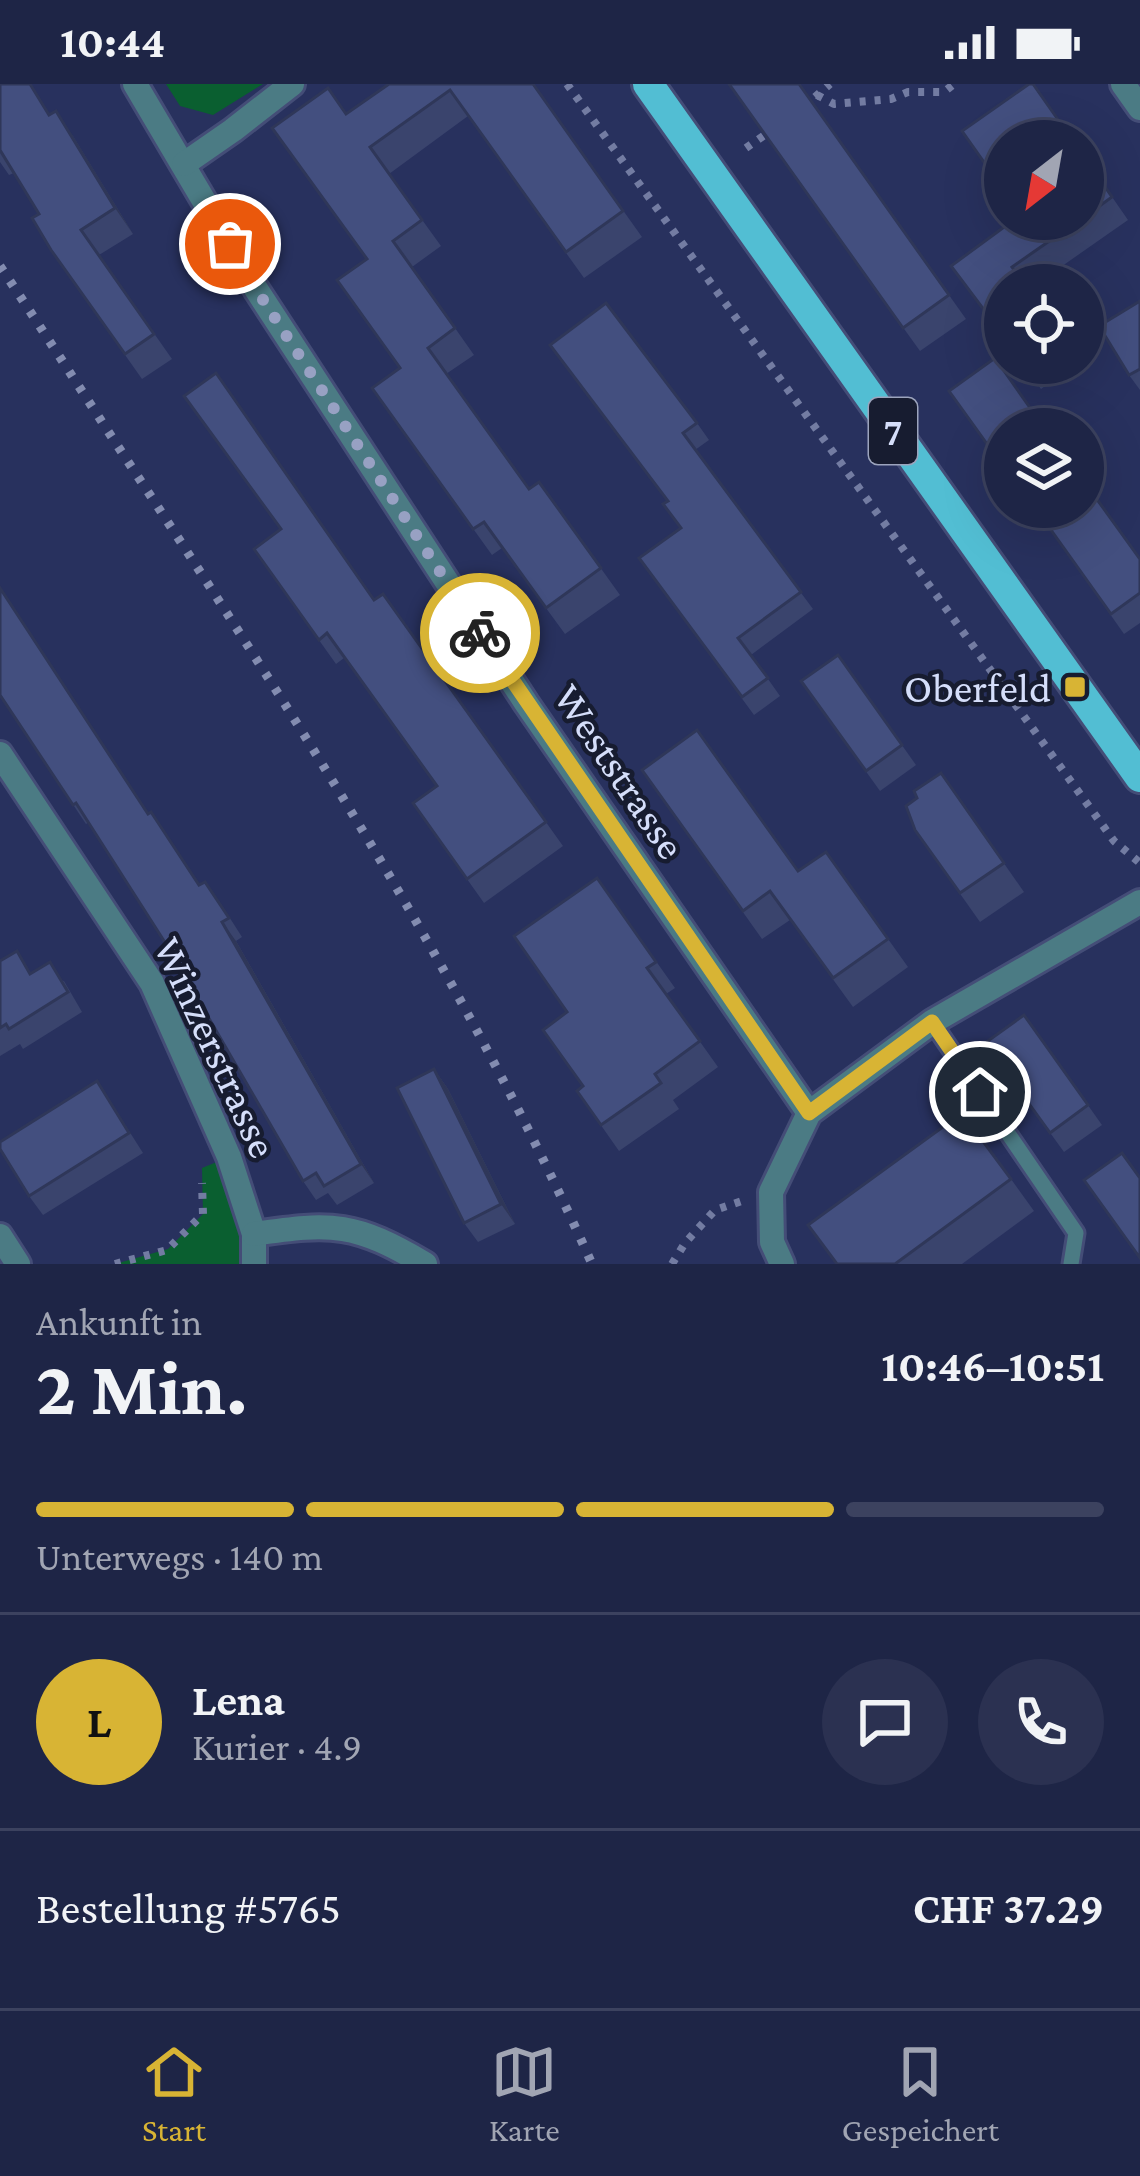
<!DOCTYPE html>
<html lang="de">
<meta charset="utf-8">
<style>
body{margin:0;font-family:"Crimson Pro",serif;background:#2b3151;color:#f1f3f6;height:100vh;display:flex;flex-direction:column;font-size:45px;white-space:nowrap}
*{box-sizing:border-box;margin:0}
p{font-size:39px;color:#a1a5b3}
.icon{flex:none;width:66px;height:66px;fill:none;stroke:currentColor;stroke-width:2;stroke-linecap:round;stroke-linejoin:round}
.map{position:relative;height:1180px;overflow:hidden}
.side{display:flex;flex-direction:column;background:#1e2546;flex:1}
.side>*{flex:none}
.needle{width:78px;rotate:211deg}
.controls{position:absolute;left:984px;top:36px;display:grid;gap:24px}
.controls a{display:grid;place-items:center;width:120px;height:120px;border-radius:50%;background:#1e2546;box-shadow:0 12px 48px #0002,0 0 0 3px #3c425f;font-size:60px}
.pin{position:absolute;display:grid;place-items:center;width:102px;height:102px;color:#fff;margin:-51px;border:6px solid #fff;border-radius:50%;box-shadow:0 3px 12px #0007}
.courier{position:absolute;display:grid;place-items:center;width:120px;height:120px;margin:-60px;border:9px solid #d8b434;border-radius:50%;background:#fff;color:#222;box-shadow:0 3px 15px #0007}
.headline em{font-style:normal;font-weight:700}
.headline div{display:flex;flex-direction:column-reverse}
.headline{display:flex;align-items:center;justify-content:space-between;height:204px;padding:0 36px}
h1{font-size:78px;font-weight:700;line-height:90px}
.bar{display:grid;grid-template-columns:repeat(4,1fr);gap:18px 12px;align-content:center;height:144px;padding:0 36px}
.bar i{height:15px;border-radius:9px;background:#3c425f}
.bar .active{background:#d8b434}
.bar p{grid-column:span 4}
.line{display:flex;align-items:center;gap:30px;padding:0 36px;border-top:3px solid #3c425f}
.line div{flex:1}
.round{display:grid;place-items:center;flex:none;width:126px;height:126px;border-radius:63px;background:#2b3151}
.status{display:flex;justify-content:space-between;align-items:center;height:84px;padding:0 60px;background:#1e2546;direction:ltr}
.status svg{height:33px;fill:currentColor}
.dock{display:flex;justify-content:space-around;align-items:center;height:168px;border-top:3px solid #3c425f;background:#1e2546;font-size:33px;color:#a1a5b3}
.dock a{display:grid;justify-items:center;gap:6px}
.dock .active{color:#d8b434}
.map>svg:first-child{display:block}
.green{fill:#0a5f30}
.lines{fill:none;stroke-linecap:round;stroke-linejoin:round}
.lane-casing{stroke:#444d77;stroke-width:21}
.street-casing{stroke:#444d77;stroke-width:30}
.primary-casing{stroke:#444d77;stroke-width:36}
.path{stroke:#737ca2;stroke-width:8;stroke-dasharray:6 9;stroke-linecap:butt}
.lane{stroke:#4b7b84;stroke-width:15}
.street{stroke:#4b7b84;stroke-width:24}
.primary{stroke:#52bed3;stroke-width:30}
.rail{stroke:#838cb0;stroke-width:9;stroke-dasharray:6 12;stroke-linecap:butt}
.wall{fill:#3a446d}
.shaded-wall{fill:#2f3759}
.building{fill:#434f7f;stroke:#2f3759;stroke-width:3}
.done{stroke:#98a1c3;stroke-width:12;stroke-dasharray:0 21.6}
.route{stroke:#d8b434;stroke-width:15}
.poi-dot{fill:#d8b434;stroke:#171c30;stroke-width:4.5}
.labels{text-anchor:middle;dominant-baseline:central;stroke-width:9;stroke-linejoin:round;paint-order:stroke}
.shield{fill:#171c30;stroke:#9ca4bd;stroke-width:3}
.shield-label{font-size:39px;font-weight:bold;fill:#d5defa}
.poi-label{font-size:42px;fill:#d5defa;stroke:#171c30;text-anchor:end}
.street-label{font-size:42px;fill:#d5defa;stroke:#171c30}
</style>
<div class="status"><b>10:44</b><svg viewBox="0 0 49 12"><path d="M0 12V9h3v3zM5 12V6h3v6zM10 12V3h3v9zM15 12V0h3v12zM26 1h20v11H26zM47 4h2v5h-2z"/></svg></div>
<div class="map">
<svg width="1140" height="1180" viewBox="0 0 1140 1180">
<rect width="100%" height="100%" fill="#28315e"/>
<!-- green -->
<g class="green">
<polygon points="166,0 263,0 213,31 180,22"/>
<polygon points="229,1073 254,1180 115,1180 168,1165 203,1130 202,1084"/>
</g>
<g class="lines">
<!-- lane casing -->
<g class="lane-casing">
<polyline id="lane" points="932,938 1076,1149 1071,1180"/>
</g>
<!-- street casing -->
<g class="street-casing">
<g id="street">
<polyline points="135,0 256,205 526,619 809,1029"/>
<polyline points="1123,0 1140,24"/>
<polyline points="184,80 233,46 292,0"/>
<polyline points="0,670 152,899 229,1073 254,1150 254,1180"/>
<path d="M254 1150C334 1138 355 1139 425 1180"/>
<polyline points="0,1152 18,1180"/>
<polyline points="782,1180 772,1158 771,1108 809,1029 932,938 1140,818"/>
</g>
</g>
<!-- primary casing -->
<g class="primary-casing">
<polyline id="primary" points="648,0 1140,693"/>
</g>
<!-- path -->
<g class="path">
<polyline points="567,0 1114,757 1140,779"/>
<polyline points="817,11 834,20 891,15 908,8 944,8 954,0"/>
<polyline points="815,13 830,0"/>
<polyline points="746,64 769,48"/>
<polyline points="115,1180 167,1166 203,1130 202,1099"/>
<polyline points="672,1180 685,1159 715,1126 745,1116"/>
</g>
<!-- lane -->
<use href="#lane" class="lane"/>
<!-- street -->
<use href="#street" class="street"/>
<!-- primary -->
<use href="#primary" class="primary"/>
<!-- rail -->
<path class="rail" d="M0 182C52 260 102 339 154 417 315 663 472 911 592 1180"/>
</g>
<!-- wall -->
<g class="wall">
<polygon points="0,0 51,30 73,52 133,150 99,171 172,275 142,295 51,166 39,130 14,89 9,91 0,78"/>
<polygon points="389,0 533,0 642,153 584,194 468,32 389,90 441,162 412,183 474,271 446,290 529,405 539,398 620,511 565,550 502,464 492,471 372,304 399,284 366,175 346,30"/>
<polygon points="728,0 799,0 966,235 920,267"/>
<polygon points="1083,71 1128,136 1035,201 1005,201 1015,135 1083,135"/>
<polygon points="1140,217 1140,306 1129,291"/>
<polygon points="563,279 697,339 709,356 695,366 813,525 751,571 780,612 754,631 639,474 680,444 667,417"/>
<polygon points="1022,279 1076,279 1041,305"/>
<polygon points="1051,446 1140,475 1140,539 1124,550"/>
<polygon points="254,465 374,516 383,510 563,762 484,819 413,719 436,702 344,574 336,580"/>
<polygon points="838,571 916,681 880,707 801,597"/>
<polygon points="0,611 149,730 200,801 219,817 242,853 236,857 374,1099 337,1121 328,1109 316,1116 303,1097 194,904 89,738 86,740"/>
<polygon points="642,686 798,787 826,768 908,883 853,923 790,836 762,855"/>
<polygon points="941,689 1024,808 980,838 915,746 917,714"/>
<polygon points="597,794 675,904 666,910 718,983 673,1016 679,1025 619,1067 577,1007 583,1002"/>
<polygon points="0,877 32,889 64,897 82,928 23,965 20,960 0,972"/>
<polygon points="1024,931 1102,1041 1064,1068 985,959"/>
<polygon points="434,985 448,1005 515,1140 478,1158 464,1139"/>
<polygon points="110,1017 143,1069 43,1131 29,1112"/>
<polygon points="1011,1095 1034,1127 962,1180 836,1180"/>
</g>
<!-- shaded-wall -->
<g class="shaded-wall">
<polygon points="56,27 73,52 133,150 115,124"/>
<polygon points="222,838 236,857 374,1099 361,1080"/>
<polygon points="434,985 448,1005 515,1140 501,1120"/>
</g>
<!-- building -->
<g class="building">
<polygon points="0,0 30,0 49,31 56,27 115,124 81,146 154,250 125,270 51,166 32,134 39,130 0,66"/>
<polygon points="389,0 533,0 623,127 566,168 450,6 370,63 422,136 393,157 455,244 428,264 529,405 539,398 601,484 546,524 484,438 473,445 372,304 400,284 337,196 367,175 272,44 328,4 346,30"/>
<polygon points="729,0 799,0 949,211 903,244"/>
<polygon points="1029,0 1033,0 1073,57 1005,57 1005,108 962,47"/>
<polygon points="1083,71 1112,113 1083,134"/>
<polygon points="1015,135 1081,135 1012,183 1026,201 1005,201 1005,254 951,182"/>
<polygon points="1140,217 1140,285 1129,291 1099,242"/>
<polygon points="606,219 697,339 683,349 801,508 738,554 768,594 742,613 639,474 681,444 663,420 668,417 550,261"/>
<polygon points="995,274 1045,345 1005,345 1005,385 949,307"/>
<polygon points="216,289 374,516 383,510 546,738 467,795 413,719 437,702 327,549 319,556 254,465 281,445 184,312"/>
<polygon points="1096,414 1140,475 1140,509 1111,530 1051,446"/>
<polygon points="0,504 148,730 151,728 199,801 205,798 229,834 222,838 361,1080 324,1102 316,1089 303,1097 192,905 194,904 76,719 73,721 0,611"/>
<polygon points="838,571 902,661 866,687 801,597"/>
<polygon points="697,646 798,787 826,768 888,855 833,894 770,807 743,827 642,686"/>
<polygon points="941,689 1004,779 960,809 915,746 906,722 917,714 914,707"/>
<polygon points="597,794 656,878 647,884 700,957 655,990 661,999 601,1041 577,1007 583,1002 543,946 567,928 514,852"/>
<polygon points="17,867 30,890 50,878 68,908 9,945 6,940 0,944 0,877"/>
<polygon points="1024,931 1088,1021 1050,1049 985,959"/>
<polygon points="434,985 501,1120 464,1139 397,1004"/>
<polygon points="97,997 129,1049 29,1112 0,1065 0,1058"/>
<polygon points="962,1029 1011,1095 895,1180 837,1180 808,1141"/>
<polygon points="1122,1069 1140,1094 1140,1174 1084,1096"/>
</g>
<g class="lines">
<!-- done -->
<polyline class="done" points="230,160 256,205 480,549"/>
<!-- route -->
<polyline class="route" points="480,549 809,1029 932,938 980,1008"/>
</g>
<!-- markers -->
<rect class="poi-dot" x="1063" y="591" width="24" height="24" rx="6"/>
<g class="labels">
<!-- shield labels -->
<rect class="shield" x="869" y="314" width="48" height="66" rx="9"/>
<g class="shield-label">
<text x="893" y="347">7</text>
</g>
<!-- poi labels -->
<g class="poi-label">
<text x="1051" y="603">Oberfeld</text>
</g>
<!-- street labels -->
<g class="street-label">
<text transform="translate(620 687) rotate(56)">Weststrasse</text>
<text transform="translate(216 963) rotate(65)">Winzerstrasse</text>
</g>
</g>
</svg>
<div class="controls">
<a><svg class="needle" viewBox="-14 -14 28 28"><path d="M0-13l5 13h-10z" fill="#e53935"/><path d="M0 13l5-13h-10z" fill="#a1a5b3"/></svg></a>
<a><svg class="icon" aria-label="locate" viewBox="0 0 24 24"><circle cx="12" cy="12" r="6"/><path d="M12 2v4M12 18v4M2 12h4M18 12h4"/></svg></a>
<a><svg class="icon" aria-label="layers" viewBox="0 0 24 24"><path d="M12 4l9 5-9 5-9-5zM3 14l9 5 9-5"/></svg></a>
</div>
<div class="pin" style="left:230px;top:160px;background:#ea580c"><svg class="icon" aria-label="bag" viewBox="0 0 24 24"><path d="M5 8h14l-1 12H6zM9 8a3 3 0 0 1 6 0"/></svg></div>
<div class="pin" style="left:980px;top:1008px;background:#1f2937"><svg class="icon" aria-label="home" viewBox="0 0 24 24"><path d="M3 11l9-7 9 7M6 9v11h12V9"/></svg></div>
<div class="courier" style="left:480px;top:549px"><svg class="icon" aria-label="bike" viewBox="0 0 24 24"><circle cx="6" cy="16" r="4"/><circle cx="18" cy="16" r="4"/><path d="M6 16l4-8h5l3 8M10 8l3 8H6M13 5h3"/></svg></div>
</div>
<section class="side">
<div class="headline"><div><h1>2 Min.</h1><p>Ankunft in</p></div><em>10:46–10:51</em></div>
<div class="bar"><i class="active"></i><i class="active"></i><i class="active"></i><i></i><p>Unterwegs · 140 m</p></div>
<div class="line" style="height:216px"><b class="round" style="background:#d8b434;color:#111">L</b><div><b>Lena</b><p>Kurier · 4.9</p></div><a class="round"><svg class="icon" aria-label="chat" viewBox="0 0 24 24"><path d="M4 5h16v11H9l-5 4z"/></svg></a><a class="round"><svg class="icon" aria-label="phone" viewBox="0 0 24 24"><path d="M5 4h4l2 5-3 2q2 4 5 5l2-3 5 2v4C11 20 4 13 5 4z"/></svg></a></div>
<div class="line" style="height:156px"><div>Bestellung #5765</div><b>CHF 37.29</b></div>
</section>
<nav class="dock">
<a class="active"><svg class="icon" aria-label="home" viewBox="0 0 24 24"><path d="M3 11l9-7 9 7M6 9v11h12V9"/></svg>Start</a>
<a><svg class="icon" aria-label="map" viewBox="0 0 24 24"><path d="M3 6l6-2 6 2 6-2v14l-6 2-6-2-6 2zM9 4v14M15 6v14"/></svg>Karte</a>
<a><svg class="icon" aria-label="saved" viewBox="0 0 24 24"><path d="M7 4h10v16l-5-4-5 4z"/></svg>Gespeichert</a>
</nav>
